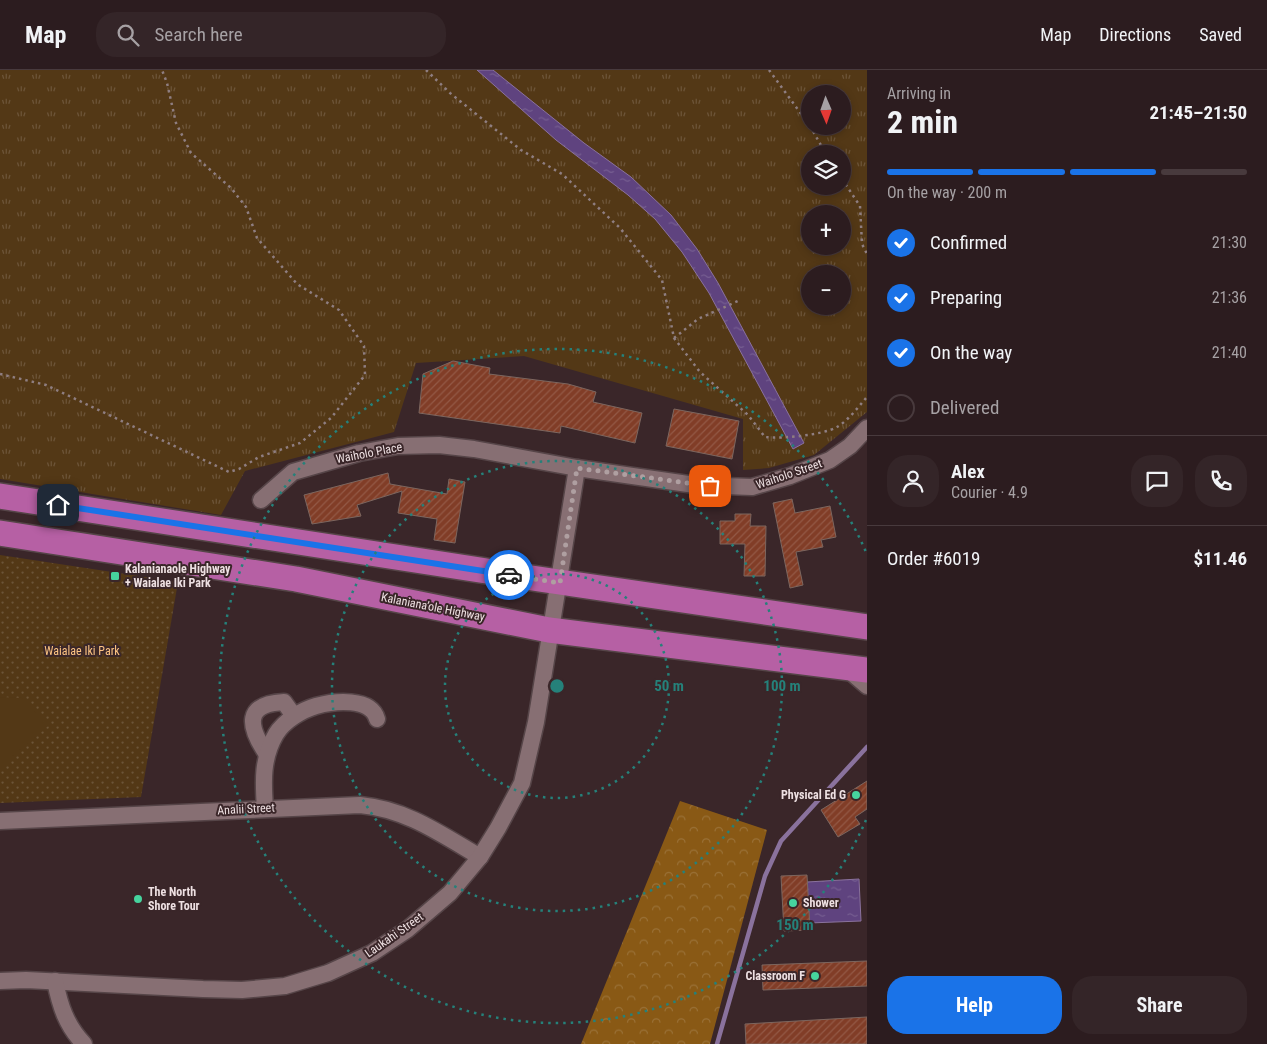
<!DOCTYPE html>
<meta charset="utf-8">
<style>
body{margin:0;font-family:"Roboto Condensed",sans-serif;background:#342528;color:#f1f3f6;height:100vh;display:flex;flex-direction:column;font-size:19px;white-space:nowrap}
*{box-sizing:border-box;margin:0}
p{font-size:16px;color:#a6a1a4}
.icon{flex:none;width:28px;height:28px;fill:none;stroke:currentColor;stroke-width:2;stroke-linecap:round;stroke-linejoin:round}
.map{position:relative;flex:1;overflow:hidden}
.panel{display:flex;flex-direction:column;background:#2c1c1f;width:400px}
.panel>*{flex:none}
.needle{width:32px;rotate:178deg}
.fabs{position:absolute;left:801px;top:15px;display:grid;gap:10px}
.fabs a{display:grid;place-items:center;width:50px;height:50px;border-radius:50%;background:#2c1c1f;box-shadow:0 2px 8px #0003,0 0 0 1px #483a3d;font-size:25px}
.pin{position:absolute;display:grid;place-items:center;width:42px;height:42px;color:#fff;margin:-21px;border-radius:10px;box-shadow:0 2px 8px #0006}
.courier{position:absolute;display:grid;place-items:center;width:50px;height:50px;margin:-25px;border:4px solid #1a73e8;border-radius:50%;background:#fff;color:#222;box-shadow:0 1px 6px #0007}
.headline em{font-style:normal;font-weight:700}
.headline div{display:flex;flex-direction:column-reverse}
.headline{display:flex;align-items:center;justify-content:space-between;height:85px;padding:0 20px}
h1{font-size:32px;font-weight:700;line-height:38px}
.bar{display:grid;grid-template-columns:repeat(4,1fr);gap:8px 5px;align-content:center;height:60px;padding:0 20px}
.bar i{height:6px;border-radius:4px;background:#483a3d}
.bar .current{background:#1a73e8}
.bar p{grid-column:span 4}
.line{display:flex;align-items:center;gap:12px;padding:0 20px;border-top:1px solid #483a3d}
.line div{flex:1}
.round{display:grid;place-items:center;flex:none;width:52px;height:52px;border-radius:20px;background:#342528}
ol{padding:0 20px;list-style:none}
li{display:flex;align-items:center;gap:15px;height:55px}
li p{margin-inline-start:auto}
li .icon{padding:5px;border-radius:50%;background:#1a73e8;color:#fff;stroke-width:4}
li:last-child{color:#a6a1a4}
li i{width:28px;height:28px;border:2px solid #483a3d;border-radius:50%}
.action{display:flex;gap:10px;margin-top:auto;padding:10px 20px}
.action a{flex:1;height:58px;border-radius:20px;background:#1a73e8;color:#fff;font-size:20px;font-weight:700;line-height:58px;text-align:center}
.action a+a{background:#342528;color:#f1f3f6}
header{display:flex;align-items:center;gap:30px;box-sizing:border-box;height:70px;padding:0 25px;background:#2c1c1f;border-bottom:1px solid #483a3d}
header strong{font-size:24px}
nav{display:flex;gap:28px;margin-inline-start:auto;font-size:18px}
.search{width:350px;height:45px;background:#342528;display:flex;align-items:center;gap:12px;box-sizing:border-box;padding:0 18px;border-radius:20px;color:#a6a1a4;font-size:19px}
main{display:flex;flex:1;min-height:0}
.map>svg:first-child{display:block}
.grass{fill:url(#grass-tufts);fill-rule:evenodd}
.forest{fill:url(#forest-crowns)}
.park{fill:url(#park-dots)}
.garden{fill:#533816}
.water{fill:url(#water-ripples);stroke:#8a729d}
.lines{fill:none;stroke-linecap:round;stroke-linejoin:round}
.stream{stroke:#8a729d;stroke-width:4.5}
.building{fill:url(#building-hatch);stroke:#7c665f}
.minor-casing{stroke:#564548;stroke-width:19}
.highway-casing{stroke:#564548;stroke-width:28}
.path{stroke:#8f7e81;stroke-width:2.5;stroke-dasharray:2.5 4;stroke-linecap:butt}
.minor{stroke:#876f73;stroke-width:16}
.highway{stroke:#b660a4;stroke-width:25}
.done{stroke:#af9fa1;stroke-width:5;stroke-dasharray:0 9}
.route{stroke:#1a73e8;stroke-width:6}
.ring{fill:none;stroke:#25817a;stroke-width:2.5;stroke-dasharray:2.5 5}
.poi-dot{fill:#46d49e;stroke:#3a2629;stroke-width:2}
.labels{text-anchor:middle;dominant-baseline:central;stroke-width:4;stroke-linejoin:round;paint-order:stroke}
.street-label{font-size:12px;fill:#eee0e2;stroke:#3a2629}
.poi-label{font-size:12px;font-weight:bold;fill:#eee0e2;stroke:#3a2629;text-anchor:start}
.park-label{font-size:12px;fill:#fdc483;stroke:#3a2629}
.centre{fill:#25817a;stroke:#3a2629;stroke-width:2.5}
.ring-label{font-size:15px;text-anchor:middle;font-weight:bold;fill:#25817a;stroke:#3a2629;stroke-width:4;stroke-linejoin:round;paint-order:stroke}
</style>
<header>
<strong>Map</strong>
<div class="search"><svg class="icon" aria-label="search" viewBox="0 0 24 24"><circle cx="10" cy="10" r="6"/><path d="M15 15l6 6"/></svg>Search here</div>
<nav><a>Map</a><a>Directions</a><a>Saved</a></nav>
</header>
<main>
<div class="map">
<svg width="867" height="974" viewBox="0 0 867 974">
<defs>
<pattern id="grass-tufts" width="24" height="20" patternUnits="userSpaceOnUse" patternTransform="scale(1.25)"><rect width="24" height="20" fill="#533816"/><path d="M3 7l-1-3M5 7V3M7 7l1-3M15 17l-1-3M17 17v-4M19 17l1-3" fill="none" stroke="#6c5438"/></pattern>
<pattern id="forest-crowns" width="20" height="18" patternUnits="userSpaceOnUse" patternTransform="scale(1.25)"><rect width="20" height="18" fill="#895915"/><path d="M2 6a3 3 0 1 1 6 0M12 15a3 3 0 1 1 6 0" fill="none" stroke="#9a7137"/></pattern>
<pattern id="park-dots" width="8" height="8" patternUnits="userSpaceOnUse" patternTransform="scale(1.25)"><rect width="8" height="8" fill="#533816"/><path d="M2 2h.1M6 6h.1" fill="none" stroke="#6c5438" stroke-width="1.8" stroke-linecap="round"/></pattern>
<pattern id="water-ripples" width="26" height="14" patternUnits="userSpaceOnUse" patternTransform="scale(1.25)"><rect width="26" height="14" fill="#5f437f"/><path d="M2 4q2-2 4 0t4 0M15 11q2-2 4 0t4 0" fill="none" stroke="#765e91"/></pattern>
<pattern id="building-hatch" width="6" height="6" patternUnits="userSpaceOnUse" patternTransform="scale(1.25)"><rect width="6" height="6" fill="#813d27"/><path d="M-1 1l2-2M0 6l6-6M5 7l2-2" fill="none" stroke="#935946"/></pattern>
</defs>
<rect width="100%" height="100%" fill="#3a2629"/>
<!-- grass -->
<path class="grass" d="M0 0H867V342L814 385 769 398 743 400V349L524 286 416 293 394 362 245 401 221 445 0 409ZM810 24H842V56H810ZM810 84H842V116H810ZM810 144H842V176H810ZM810 204H842V236H810Z"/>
<!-- forest -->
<polygon class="forest" points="680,731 767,760 710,974 581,974"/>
<!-- park -->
<polygon class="park" points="0,485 178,512 141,727 0,733"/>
<!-- garden -->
<polygon class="garden" points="0,627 22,628 48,656 0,697"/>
<!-- water -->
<g class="water">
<polygon points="477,0 493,0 584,73 631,107 671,145 697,179 718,213 804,373 793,379 709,223 682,182 655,149 628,125 556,70"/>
<polygon points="859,809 861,851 809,853 807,812"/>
</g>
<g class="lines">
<!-- stream -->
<polyline class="stream" points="717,974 765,806 781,771 867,677"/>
</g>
<!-- building -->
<g class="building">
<polygon points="453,291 490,298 489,304 568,314 596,322 593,332 642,343 635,373 561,356 560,363 419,343 423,304"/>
<polygon points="674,339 739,351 732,389 666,376"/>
<polygon points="388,403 390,414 447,424 449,409 465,412 455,473 434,470 437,449 398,443 402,421 357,435 361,446 312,454 304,425"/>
<polygon points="792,429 795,443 830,436 836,467 821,470 823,477 796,482 803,515 790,518 773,433"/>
<polygon points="735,444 751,444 750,456 766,456 765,506 744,506 745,474 720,474 720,451 735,451"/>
<polygon points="867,711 867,739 855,747 860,754 838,767 821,740"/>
<polygon points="807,805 810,860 784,861 781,806"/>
<polygon points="867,891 867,916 763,920 762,895"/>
<polygon points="867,947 867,974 746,974 745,954"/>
</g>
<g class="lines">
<!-- minor casing -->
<g class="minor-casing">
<g id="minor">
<polyline points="261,430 293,402 359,383 398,376 439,375 474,379 577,398 695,415 752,417 790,406 830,390 850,376 867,358"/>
<polyline points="846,598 867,616"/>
<path d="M266 683C248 656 244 634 284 632L294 646"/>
<path d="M265 738C263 711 262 688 276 664 284 651 302 640 316 636 334 631 371 627 377 649"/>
<path d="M0 751 360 735C406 739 441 764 480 787"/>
<polyline points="0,911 26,910 203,919 242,920 285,916 328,903 372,883 408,859 450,823 480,787 498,758 522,713 536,652 577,398"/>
<path d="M55 911C60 936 66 955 84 974"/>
</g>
</g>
<!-- highway casing -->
<g class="highway-casing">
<g id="highway">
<polyline points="0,426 525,507 867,557"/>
<polyline points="0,463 296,509 549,560 867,600"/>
</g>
</g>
<!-- path -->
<g class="path">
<path d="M426 0 450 23 521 80 562 104 620 158 662 210 674 268 700 302 748 345 765 367C782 369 823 365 837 357 849 350 858 337 867 327"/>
<polyline points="769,0 810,56"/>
<polyline points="810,56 826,84"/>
<polyline points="842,109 860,136 862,174 867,184"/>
<polyline points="674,268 698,249 738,231"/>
<polyline points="0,304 46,315 229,402 239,399 259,387 300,373 331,348 365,305 364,276 339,240 297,214 257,168 246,137 231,118 191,83 176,53 167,13 162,0"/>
</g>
<!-- minor -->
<use href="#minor" class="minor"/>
<!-- highway -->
<use href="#highway" class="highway"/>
</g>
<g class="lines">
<!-- done -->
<polyline class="done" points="509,505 560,513 577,398 710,416"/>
<!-- route -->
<polyline class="route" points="58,435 509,505"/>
</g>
<!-- distance rings -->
<g class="ring">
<circle cx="557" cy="616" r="112"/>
<circle cx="557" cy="616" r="225"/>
<path d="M866 750A337 337 0 1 1 866 482"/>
</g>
<!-- markers -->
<g class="poi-dot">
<rect x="110" y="501" width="10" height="10" rx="2.5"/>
<circle cx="856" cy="725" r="5"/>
<circle cx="138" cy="829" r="5"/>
<circle cx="793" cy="833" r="5"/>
<circle cx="815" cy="906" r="5"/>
</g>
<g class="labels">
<!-- street labels -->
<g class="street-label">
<text transform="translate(369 383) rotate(-11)">Waiholo Place</text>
<text transform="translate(789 404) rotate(-19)">Waiholo Street</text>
<text transform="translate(433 537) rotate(11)">Kalaniana’ole Highway</text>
<text transform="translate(246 739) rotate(-3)">Analii Street</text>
<text transform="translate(394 865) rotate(-35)">Laukahi Street</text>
</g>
<!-- poi labels -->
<g class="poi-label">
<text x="125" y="499">Kalanianaole Highway<tspan x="125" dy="14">+ Waialae Iki Park</tspan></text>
<text x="846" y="725" text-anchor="end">Physical Ed G</text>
<text x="148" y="822">The North<tspan x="148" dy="14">Shore Tour</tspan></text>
<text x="803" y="833">Shower</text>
<text x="805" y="906" text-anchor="end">Classroom F</text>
</g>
<!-- park labels -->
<g class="park-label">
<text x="82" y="581">Waialae Iki Park</text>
</g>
</g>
<circle cx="557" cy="616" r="8" class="centre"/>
<g class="ring-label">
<text x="669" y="621">50 m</text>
<text x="782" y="621">100 m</text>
<text x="795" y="860">150 m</text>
</g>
</svg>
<div class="fabs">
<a><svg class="needle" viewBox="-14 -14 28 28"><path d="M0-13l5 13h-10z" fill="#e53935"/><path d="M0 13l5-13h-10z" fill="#a6a1a4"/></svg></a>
<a><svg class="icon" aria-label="layers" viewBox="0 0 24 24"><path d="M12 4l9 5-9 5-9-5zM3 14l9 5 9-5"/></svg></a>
<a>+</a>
<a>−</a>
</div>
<div class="pin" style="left:710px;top:416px;background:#ea580c"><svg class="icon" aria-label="bag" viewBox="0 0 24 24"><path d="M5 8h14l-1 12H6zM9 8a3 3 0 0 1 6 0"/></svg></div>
<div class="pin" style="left:58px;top:435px;background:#1f2937"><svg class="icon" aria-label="home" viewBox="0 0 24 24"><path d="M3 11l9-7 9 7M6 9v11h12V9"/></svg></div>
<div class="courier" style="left:509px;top:505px"><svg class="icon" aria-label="car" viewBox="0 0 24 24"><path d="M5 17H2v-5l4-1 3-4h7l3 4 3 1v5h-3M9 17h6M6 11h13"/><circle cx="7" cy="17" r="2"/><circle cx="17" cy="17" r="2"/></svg></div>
</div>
<section class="panel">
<div class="headline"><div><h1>2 min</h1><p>Arriving in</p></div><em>21:45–21:50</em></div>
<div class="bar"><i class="current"></i><i class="current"></i><i class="current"></i><i></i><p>On the way · 200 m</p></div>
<ol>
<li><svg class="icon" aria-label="check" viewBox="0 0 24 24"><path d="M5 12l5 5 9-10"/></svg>Confirmed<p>21:30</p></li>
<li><svg class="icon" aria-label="check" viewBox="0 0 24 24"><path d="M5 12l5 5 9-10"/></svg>Preparing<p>21:36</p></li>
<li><svg class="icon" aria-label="check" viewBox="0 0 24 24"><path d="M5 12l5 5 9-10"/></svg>On the way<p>21:40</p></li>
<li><i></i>Delivered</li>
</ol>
<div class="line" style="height:90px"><a class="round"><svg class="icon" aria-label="person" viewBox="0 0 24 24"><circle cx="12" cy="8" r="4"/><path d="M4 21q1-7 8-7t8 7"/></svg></a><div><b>Alex</b><p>Courier · 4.9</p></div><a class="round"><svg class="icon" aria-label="chat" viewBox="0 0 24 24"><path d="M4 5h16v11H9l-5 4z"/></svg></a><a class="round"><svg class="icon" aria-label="phone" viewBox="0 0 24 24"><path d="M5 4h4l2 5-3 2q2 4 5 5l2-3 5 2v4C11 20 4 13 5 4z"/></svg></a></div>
<div class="line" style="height:65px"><div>Order #6019</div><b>$11.46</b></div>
<div class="action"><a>Help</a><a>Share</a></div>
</section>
</main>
